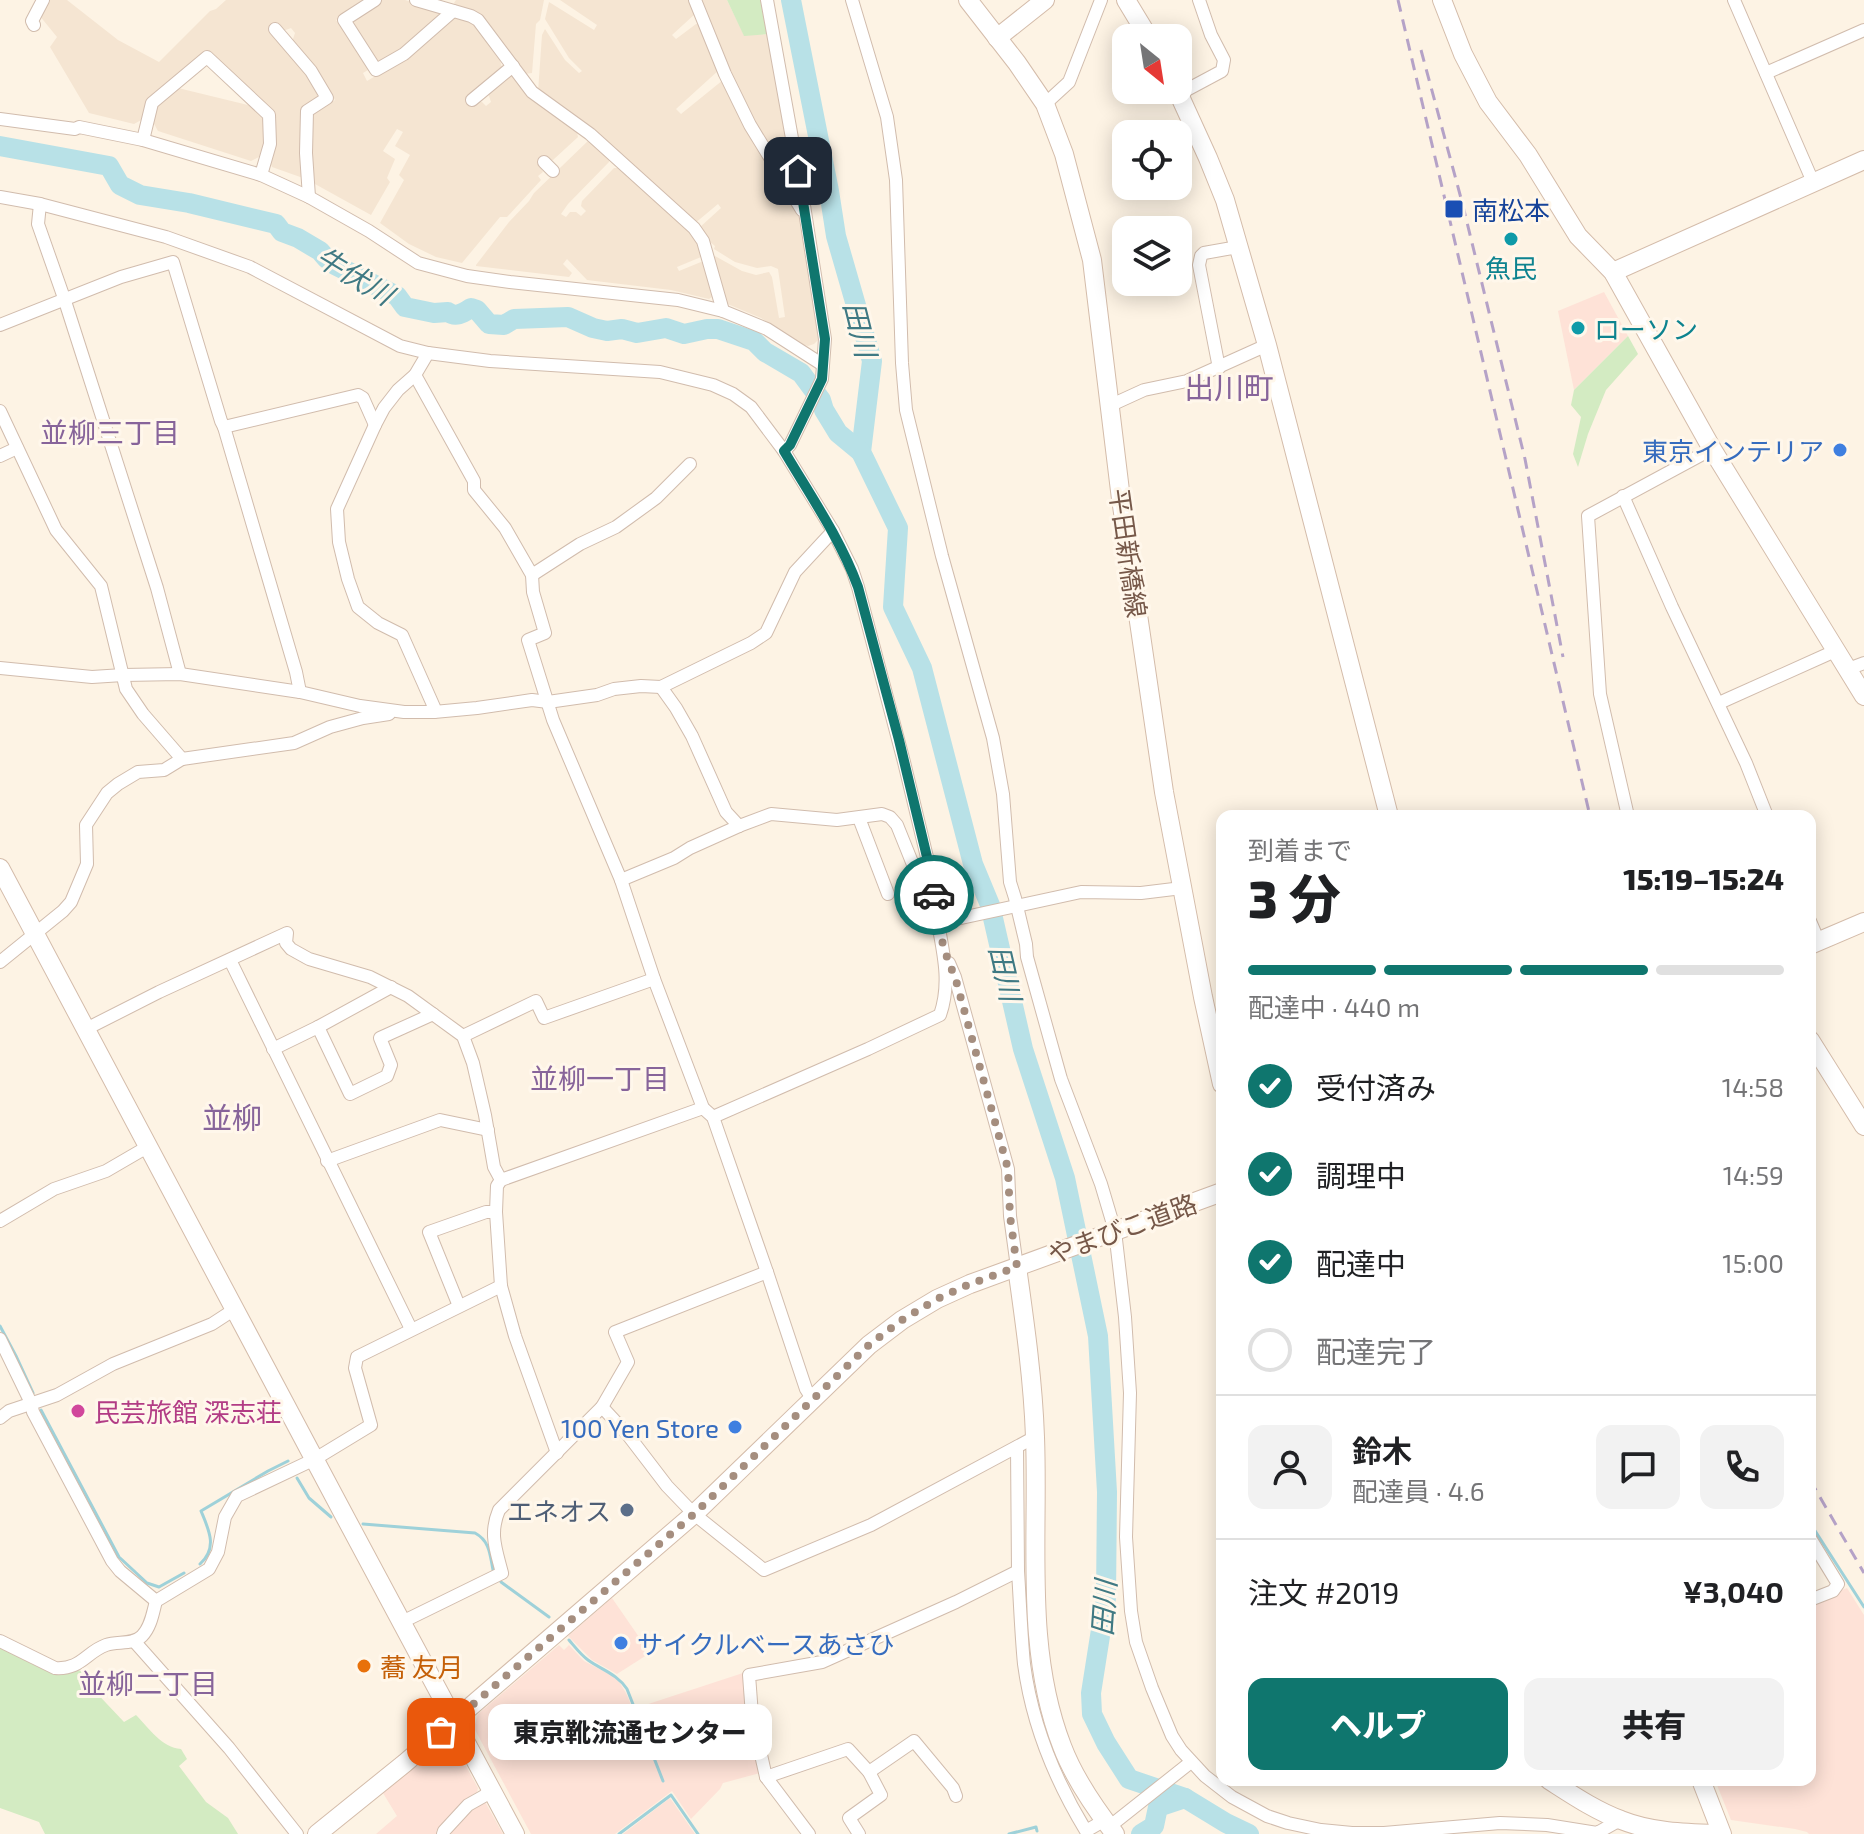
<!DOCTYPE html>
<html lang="ja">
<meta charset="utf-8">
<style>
body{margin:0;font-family:"Exo 2","Noto Sans JP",sans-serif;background:#f2f2f2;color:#202124;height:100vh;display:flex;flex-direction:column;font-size:30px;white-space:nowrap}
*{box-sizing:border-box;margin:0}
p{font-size:26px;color:#757577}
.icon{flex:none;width:44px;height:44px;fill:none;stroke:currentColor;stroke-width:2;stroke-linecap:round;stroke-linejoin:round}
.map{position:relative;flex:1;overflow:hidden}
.panel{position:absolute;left:1216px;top:810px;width:600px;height:976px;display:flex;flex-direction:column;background:#fff;border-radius:16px;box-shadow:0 4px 20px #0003}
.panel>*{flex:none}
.needle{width:52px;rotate:150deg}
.fabs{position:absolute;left:1112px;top:24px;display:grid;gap:16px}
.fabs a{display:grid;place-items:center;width:80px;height:80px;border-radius:16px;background:#fff;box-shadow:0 4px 20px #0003;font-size:40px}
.pin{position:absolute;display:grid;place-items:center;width:68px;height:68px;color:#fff;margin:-34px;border-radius:16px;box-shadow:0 4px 12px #0006}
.courier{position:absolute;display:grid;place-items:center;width:80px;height:80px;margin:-40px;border:6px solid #0f766e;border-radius:50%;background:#fff;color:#222;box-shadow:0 2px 10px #0007}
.bubble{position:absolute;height:56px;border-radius:16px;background:#fff;box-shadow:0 4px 20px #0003;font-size:26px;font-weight:800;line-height:56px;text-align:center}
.overview em{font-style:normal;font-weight:800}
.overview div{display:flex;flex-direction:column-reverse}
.overview{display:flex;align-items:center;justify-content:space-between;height:136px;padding:0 32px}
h1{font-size:52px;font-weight:800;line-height:60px}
.bar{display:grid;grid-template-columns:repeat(4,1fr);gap:12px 8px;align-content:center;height:96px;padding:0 32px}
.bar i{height:10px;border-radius:6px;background:#e0e0e0}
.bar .current{background:#0f766e}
.bar p{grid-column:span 4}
.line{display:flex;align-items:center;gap:20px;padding:0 32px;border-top:2px solid #e0e0e0}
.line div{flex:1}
.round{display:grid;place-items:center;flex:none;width:84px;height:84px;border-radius:16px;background:#f2f2f2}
ol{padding:0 32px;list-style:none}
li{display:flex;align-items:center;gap:24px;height:88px}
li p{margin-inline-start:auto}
li .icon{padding:8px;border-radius:50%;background:#0f766e;color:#fff;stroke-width:4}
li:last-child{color:#757577}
li i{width:44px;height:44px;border:4px solid #e0e0e0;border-radius:50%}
.action{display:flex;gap:16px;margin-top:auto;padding:16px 32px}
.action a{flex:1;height:92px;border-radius:16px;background:#0f766e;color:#fff;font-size:32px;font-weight:800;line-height:92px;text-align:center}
.action a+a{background:#f2f2f2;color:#202124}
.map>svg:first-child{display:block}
.residential{fill:#f5e5d2}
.commercial{fill:#fee2d7}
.green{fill:#d3ebc2}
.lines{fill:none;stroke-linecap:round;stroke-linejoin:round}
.stream{stroke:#9ed1d9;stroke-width:3}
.river{stroke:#b8e1e7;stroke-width:20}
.street-casing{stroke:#d1bcad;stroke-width:14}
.secondary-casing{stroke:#d4bcaa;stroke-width:20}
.street{stroke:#fff;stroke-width:12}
.secondary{stroke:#fff;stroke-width:18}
.rail{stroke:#b5a2c7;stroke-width:3;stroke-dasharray:12 8;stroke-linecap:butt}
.done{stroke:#a58e7f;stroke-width:8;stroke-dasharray:0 14.4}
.route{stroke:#0f766e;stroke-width:10}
.transit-dot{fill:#1a4fb4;stroke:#fff7eb;stroke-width:3}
.culture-dot{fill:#0f9aa8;stroke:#fff7eb;stroke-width:3}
.shop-dot{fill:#3f7fe0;stroke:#fff7eb;stroke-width:3}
.hotel-dot{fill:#d1479c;stroke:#fff7eb;stroke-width:3}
.service-dot{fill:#5c6f8a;stroke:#fff7eb;stroke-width:3}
.food-dot{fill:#e8710a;stroke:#fff7eb;stroke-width:3}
.labels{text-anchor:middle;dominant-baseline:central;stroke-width:6;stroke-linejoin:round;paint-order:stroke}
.transit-label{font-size:26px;fill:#164399;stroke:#fff7eb;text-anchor:start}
.culture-label{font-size:26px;fill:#0d838f;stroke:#fff7eb}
.shop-label{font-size:26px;fill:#366cbe;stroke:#fff7eb;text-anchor:end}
.street-label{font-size:26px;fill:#765849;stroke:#fff7eb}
.hotel-label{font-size:26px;fill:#b23c85;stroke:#fff7eb;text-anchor:start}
.service-label{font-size:26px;fill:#4e5e75;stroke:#fff7eb;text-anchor:end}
.food-label{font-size:26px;fill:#c56008;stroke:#fff7eb;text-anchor:start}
.water-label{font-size:28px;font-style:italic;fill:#3f7983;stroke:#fff7eb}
.neighbourhood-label{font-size:28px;fill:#87649a;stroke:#fff7eb}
.quarter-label{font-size:30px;fill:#87649a;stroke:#fff7eb}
</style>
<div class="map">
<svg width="1864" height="1834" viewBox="0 0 1864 1834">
<rect width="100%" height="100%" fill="#fdf3e4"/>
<!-- residential -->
<g class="residential">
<polygon points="46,0 67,0 118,40 159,62 210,11 216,9 226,0 367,0 336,20 368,66 368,70 363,73 367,81 408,57 456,15 477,25 502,58 500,60 502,68 478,102 482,102 486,106 491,102 488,93 508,76 514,76 531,100 533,99 577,132 578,137 553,160 538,162 543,172 538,176 541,180 507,217 500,217 462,263 436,257 409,244 380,223 404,180 399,175 410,155 395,146 403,132 397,129 383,151 395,159 387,178 390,182 371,215 315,184 311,147 312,114 335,100 316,67 292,42 295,33 291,28 283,31 277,24 269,31 307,75 318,93 317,98 301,109 300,151 303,178 272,167 269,159 275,145 276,115 207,51 148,100 143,119 134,124 89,113 50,47 57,37 39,15"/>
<polygon points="382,0 405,0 437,10 439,16 402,49 379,62 375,61 350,25 352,19"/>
<polygon points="456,0 544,0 540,20 536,24 532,73 525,74 485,22 457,8 454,3"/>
<polygon points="560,0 689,0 695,14 672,35 676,39 696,24 700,24 719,70 676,109 681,114 723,80 795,204 798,215 804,224 820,338 814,344 808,346 799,343 761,318 725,303 712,259 715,256 742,271 756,275 769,272 772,277 779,318 785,317 778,269 771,266 757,268 735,262 714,249 715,246 710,242 699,228 721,208 718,204 694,224 538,92 542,35 545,29 565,60 579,73 582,71 569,58 545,19 549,2 594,30 597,25"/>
<polygon points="701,0 727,0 744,35 769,34 800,199 756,127 731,77"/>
<polygon points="178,88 252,106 264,118 265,140 259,157 251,161 158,131 153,122 157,106"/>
<polygon points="590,139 609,159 609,162 568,204 561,214 566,217 570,212 576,212 581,216 586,211 581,206 582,201 614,168 619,168 696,237 702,255 701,257 677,267 679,271 701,262 705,263 712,297 709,299 671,290 587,280 567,259 563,264 572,273 569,277 476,266 476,265 509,222 529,201 534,193"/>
</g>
<!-- commercial -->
<g class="commercial">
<polygon points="1604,292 1628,336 1574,390 1558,311"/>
<polygon points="1847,1588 1864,1615 1864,1834 1809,1834 1807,1832 1795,1829 1731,1820 1715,1780 1810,1780 1810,1603"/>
<polygon points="612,1598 650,1653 617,1674 592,1660 568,1636"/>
<polygon points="559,1645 564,1650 569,1645 584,1661 613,1676 620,1683 626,1693 633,1709 746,1672 760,1773 723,1783 720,1789 691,1819 672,1791 615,1834 531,1834 474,1728 478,1714"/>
<polygon points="441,1745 456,1748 478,1788 477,1792 464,1800 436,1831 437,1834 376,1834 397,1816 383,1793"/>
<polygon points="670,1798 695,1834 623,1834"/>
<polygon points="484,1800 503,1834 448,1834 473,1808"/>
</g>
<!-- green -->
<g class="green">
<polygon points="727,0 763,0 769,34 744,36"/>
<polygon points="1628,336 1638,354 1606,390 1588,434 1578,467 1573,454 1581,417 1571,405 1574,390"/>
<path d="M0 1646 81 1671 89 1685 124 1722 136 1715C149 1728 162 1748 181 1749L187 1759 179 1766 206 1802 228 1818 238 1834H45L39 1822 0 1808Z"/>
</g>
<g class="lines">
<!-- stream -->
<g class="stream">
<polyline points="0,1326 16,1356 33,1393"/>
<polyline points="41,1410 119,1557 147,1583 159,1587 184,1573"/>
<polyline points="297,1478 309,1498 331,1517"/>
<polyline points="1810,1523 1864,1607"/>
<path d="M363 1524 475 1533C490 1541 490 1555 493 1570"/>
<path d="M200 1564C218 1548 209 1530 201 1511L268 1471 288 1461"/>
<polyline points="501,1582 549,1617"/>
<path d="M569 1640C575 1647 581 1655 588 1660 602 1670 617 1674 627 1689L663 1781"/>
<polyline points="619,1834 671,1795 698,1834"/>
<polyline points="1009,1834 1036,1827 1037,1831"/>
</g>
<!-- river -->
<g class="river">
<polyline points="791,0 829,191 836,236 872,361 861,452 898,528 893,607 922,668 973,864 990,905 1023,1049 1065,1178 1098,1336 1107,1492 1106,1598 1091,1693 1092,1714 1106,1743 1129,1779 1185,1798 1226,1823 1249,1834"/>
<path d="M0 146 109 166 120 185 140 195 189 203 276 224 282 232 298 238 320 251 326 258 335 265 397 296 405 307 434 313 448 312C456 318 463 313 471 308L477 310 489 324 504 325 514 319 568 317 593 328 607 331 622 329 637 333 666 328 684 334 707 329H718L754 341 765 352 801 373 821 400 824 410 838 433 861 452"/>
<polyline points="1141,1834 1154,1826 1158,1807 1185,1798"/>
</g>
<!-- street casing -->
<g class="street-casing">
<g id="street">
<polyline points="375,0 344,20 376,70 404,54 453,11"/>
<polyline points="416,0 471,16 478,20 532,92 590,134 694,228 703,241 723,311"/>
<polyline points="695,0 725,74 750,125 802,210"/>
<polyline points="767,0 803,199 825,339 822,379 790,445 784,451"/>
<polyline points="852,0 887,117 896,180 902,363 906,410 942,556 993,738 1003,794 1010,882 1015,898 1026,944 1027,957 1061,1079 1101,1184 1115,1231 1125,1317 1130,1393 1126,1537 1131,1611 1136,1642 1152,1688 1172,1736 1181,1750 1205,1776 1232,1797 1267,1816 1288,1823 1321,1830 1352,1833 1384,1833 1500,1823 1547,1825 1597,1833 1620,1820"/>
<polyline points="1734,0 1813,182"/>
<polyline points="34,25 32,21 43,0"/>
<polyline points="275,29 311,71 327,98 307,111 306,153 309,197"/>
<polyline points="1766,73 1864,30"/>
<polyline points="1179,94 1222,71 1224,60 1211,35 1199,0"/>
<polyline points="472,100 513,66"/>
<polyline points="1045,104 1069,82 1101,0"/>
<polyline points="0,119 75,129 79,127 143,140 261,175 309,197 369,231 418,263 467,276 510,282 678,300 723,311 767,329 823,365"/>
<polyline points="143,140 152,103 207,57 269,115 270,144 261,175"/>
<polyline points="544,162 553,171"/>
<polyline points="0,197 40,204 166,237 250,267 400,346 428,353 490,361 660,372 713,385 733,394 751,407 784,451 833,531 852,569 858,587 904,762 933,882 934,897"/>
<polyline points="40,204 38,224 64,298 157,588 180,674"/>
<polyline points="0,325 121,277 173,262 221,421 224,427 296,672 300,692"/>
<polyline points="428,353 415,375 398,390 384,408 375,425 337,509 339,542 348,579 358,607 378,623 402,635 434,707 434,712"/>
<polyline points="1219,368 1199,265 1201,256 1204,253 1238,247"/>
<polyline points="415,375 474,481 474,490 505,528 532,575 533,592 545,633 528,640 553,720 621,880 654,979 703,1108 713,1117 767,1272 806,1389 813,1400"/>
<polyline points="1109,406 1144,390 1187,381 1267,345"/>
<polyline points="0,411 56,530 101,586 126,689 143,714 182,759 164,770 138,772 118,784 107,793 86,825 87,864 71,902 63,911 0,962"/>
<polyline points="224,427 358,395 363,398 375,425"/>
<polyline points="0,456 17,448"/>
<polyline points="1623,496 1672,607 1746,763 1767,816"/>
<polyline points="532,575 580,544 616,527 656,498 690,464"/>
<polyline points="0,668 92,677 123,675 180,674 300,692 360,706 404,712 434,712 477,708 532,700 548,702 597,695 614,689 641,686 661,687 751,643 766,633 795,572 833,531"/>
<polyline points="1848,669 1864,663"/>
<polyline points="661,687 676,708 692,736 726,812 739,826"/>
<polyline points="1719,703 1835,651"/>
<polyline points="182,759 294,743 330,727 363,718 389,714"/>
<polyline points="1628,816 1600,694 1588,516 1712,449"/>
<polyline points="859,818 888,894"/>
<path d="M621 880 674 858 690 848 739 826 771 814 837 820 882 814 890 817 897 825 922 887 934 897C938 937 954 975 940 1015L868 1049 713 1117"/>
<polyline points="1810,921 1819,942 1812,942"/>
<polyline points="938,923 1081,892 1141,893 1182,888"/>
<polyline points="230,960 411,1329"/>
<polyline points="949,963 955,977 1008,1169 1010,1216 1017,1267"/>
<polyline points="318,1027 391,987"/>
<polyline points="86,1029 159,992 287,933 286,943 291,949 309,959 370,977 408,996 463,1036 473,1063 485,1115 494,1167 501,1180"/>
<polyline points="463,1036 536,1001 544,1018 654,979"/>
<polyline points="273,1049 318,1027 350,1094 387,1076 391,1065 380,1038 433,1014"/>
<polyline points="327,1161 440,1120 488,1130"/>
<polyline points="0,1221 54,1189 106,1171 149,1146"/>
<polyline points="459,1306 429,1232 486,1212 496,1212"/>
<polyline points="0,1339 31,1403 33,1412 112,1561 120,1571 156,1601"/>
<polyline points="602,1407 628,1435 667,1486 694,1514 764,1570 871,1525 1035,1437"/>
<polyline points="0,1418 9,1411 57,1395 113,1364 212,1324 235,1309"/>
<polyline points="1017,1447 1018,1571"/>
<polyline points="557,1453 515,1336 501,1286 496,1212 497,1186 501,1180 703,1108"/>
<polyline points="1810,1538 1838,1584 1833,1591 1810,1600"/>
<path d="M402 1622 502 1573C496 1549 489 1534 499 1510L602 1407 628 1362 615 1332 767 1272"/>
<path d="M0 1641 55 1668C81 1670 86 1652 106 1645 118 1641 133 1645 142 1636 151 1627 153 1612 156 1601L209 1569 218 1552 225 1517 237 1496 315 1459 371 1425 355 1368 357 1357 501 1286"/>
<polyline points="134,1641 229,1748 297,1834"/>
<polyline points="869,1772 914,1741 953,1788 956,1796"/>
<polyline points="766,1777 848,1749 869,1772 881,1795 849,1818 859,1834"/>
<polyline points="1109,1827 1191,1762"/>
<polyline points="443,1834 444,1831 468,1805 484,1796 491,1789"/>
<path d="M809 1834 766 1777 752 1715 749 1675 822 1662 956 1602 1018 1571C1020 1602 1021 1633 1024 1664 1032 1724 1055 1780 1086 1831L1105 1820"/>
</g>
</g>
<!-- secondary casing -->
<g class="secondary-casing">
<g id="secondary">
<polyline points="968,0 1017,63 1045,104 1064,154 1092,260 1121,499 1164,792 1203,997 1222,1084"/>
<polyline points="1126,0 1149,38"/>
<polyline points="1442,0 1463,54 1488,102 1528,155 1578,236 1613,272 1712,449 1864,696"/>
<polyline points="997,38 1045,0"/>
<polyline points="1177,90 1208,158 1225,200 1267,345 1389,816"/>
<polyline points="1613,272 1864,160"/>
<polyline points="0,868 343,1513 515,1834"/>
<polyline points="1810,945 1864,922"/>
<polyline points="1810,1040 1864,1126"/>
<path d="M1017 1267C1025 1324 1033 1380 1035 1437 1039 1539 1024 1648 1062 1746 1074 1778 1094 1807 1115 1834"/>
<path d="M1549 1780C1571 1794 1596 1811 1621 1820 1651 1832 1684 1833 1716 1834"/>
<polyline points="1701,1780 1722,1834"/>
<polyline points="317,1834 405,1763 694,1514 869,1345 902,1320 937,1299 970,1284 1222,1192"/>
</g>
</g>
<!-- street -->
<use href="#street" class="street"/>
<!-- secondary -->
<use href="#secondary" class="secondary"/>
<!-- rail -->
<g class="rail">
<polyline points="1398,0 1590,816"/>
<polyline points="1421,50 1462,202 1525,459 1563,657"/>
<polyline points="1810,1480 1864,1573"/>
</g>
</g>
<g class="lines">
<!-- done -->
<path class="done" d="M441 1732 694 1514 869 1345 902 1320 937 1299 970 1284 1017 1267 1010 1216 1008 1169 955 977C943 951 937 924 934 895"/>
<!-- route -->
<path class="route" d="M798 171 825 339 822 379 790 445 784 451C810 495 840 538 858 587L899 740 933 882 934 895"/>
</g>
<!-- markers -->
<rect class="transit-dot" x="1444" y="199" width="20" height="20" rx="4"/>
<g class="culture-dot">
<circle cx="1511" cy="239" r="8"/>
<circle cx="1578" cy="328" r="8"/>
</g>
<g class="shop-dot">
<circle cx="1840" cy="450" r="8"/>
<circle cx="735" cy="1427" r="8"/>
<circle cx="621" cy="1643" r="8"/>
</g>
<circle class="hotel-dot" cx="78" cy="1411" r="8"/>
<circle class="service-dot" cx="627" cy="1510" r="8"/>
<circle class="food-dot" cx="364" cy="1666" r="8"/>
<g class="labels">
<!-- transit labels -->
<g class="transit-label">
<text x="1472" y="209">南松本</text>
</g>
<!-- culture labels -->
<g class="culture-label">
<text x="1511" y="267">魚民</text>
<text x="1594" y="328" text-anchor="start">ローソン</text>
</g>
<!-- shop labels -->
<g class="shop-label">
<text x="1824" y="450">東京インテリア</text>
<text x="719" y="1427">100 Yen Store</text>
<text x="637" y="1643" text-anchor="start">サイクルベースあさひ</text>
</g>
<!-- street labels -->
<g class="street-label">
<text transform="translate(1129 553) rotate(82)">平田新橋線</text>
<text transform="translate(1122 1228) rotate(-20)">やまびこ道路</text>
</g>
<!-- hotel labels -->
<g class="hotel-label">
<text x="94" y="1411">民芸旅館 深志荘</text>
</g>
<!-- service labels -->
<g class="service-label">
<text x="611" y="1510">エネオス</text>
</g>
<!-- food labels -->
<g class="food-label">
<text x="380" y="1666">蕎 友月</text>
</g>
<!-- water labels -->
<g class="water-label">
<text transform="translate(355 275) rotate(31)">牛伏川</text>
<text transform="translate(861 329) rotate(76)">田川</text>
<text transform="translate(1006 973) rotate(77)">田川</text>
<text transform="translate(1103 1608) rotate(-86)">田川</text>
</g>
<!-- neighbourhood labels -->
<g class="neighbourhood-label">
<text x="110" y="432">並柳三丁目</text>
<text x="600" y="1078">並柳一丁目</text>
<text x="148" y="1683">並柳二丁目</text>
</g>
<!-- quarter labels -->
<g class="quarter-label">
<text x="1229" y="387">出川町</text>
<text x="232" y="1117">並柳</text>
</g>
</g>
</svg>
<div class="fabs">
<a><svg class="needle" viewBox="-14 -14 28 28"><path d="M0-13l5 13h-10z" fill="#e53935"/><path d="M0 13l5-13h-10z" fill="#757577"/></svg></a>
<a><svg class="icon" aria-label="locate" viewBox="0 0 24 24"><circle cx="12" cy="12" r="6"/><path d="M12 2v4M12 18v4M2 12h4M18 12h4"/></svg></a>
<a><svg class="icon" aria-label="layers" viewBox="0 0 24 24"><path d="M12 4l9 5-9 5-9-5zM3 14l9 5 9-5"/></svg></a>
</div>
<div class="pin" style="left:441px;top:1732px;background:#ea580c"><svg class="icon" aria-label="bag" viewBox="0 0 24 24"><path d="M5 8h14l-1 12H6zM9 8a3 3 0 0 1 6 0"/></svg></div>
<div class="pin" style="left:798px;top:171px;background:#1f2937"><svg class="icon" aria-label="home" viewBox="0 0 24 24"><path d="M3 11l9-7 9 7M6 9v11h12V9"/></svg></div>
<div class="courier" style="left:934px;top:895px"><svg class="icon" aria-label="car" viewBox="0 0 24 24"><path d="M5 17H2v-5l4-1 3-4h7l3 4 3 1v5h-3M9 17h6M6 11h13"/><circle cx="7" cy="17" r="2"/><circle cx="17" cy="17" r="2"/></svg></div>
<div class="bubble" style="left:488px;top:1704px;width:284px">東京靴流通センター</div>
<section class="panel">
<div class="overview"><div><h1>3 分</h1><p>到着まで</p></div><em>15:19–15:24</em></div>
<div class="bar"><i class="current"></i><i class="current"></i><i class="current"></i><i></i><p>配達中 · 440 m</p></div>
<ol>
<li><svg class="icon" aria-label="check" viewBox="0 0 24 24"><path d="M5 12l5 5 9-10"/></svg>受付済み<p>14:58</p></li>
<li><svg class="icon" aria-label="check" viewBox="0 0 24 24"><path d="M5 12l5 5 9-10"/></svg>調理中<p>14:59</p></li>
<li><svg class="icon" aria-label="check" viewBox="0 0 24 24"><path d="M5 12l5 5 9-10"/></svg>配達中<p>15:00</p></li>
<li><i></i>配達完了</li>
</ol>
<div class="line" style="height:144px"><a class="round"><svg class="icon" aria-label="person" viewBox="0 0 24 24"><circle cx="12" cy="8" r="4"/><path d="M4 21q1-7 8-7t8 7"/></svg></a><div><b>鈴木</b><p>配達員 · 4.6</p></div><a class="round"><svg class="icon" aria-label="chat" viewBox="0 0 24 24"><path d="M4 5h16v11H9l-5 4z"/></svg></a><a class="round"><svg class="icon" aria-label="phone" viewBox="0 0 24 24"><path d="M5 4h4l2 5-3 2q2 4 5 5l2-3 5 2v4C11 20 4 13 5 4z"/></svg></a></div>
<div class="line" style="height:104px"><div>注文 #2019</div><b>¥3,040</b></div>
<div class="action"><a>ヘルプ</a><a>共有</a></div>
</section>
</div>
